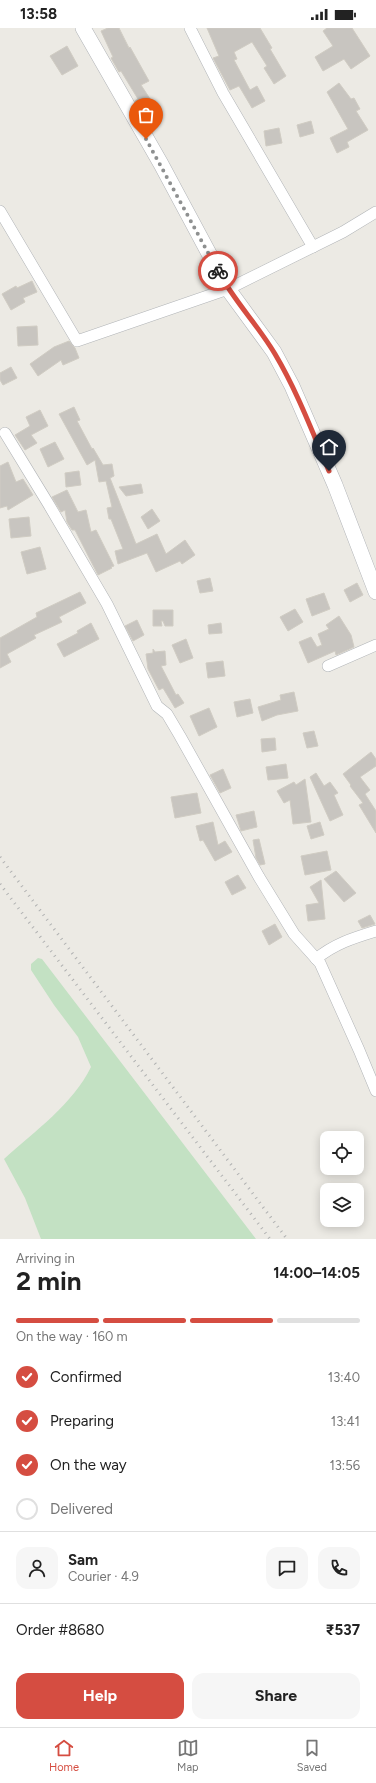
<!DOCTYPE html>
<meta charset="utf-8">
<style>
body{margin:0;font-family:Figtree,sans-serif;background:#f6f6f6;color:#222;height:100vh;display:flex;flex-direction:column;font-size:15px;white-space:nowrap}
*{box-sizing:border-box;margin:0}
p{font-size:13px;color:#767676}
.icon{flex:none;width:22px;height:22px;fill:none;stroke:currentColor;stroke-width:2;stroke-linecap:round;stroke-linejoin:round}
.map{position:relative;height:1211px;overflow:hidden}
.panel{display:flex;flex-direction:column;background:#fff;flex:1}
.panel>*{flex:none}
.buttons{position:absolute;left:320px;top:1103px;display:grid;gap:8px}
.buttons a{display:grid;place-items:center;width:44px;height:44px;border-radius:8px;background:#fff;box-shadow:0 2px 10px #0003;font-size:20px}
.pin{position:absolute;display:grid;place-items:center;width:34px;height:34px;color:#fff;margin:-41px -17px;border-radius:50% 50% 50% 0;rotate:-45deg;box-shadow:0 0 4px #0007}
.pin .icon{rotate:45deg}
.courier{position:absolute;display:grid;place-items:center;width:40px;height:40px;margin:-20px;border:3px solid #d54d41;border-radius:50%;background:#fff;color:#222;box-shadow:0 1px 5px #0007}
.headline em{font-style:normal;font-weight:700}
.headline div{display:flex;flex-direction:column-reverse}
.headline{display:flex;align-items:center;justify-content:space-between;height:68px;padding:0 16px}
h1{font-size:26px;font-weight:700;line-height:30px}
.bar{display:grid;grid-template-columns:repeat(4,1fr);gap:6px 4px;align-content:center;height:48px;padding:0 16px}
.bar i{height:5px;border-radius:3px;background:#e0e0e0}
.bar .current{background:#d54d41}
.bar p{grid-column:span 4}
.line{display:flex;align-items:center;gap:10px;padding:0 16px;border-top:1px solid #e0e0e0}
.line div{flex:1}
.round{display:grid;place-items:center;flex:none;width:42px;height:42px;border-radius:12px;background:#f6f6f6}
ol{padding:0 16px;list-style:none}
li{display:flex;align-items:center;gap:12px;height:44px}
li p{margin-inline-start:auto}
li .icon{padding:4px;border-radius:50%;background:#d54d41;color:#fff;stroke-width:4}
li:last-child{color:#767676}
li i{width:22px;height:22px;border:2px solid #e0e0e0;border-radius:50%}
.button{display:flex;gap:8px;margin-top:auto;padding:8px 16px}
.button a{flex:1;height:46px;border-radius:12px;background:#d54d41;color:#fff;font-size:16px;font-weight:700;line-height:46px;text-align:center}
.button a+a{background:#f6f6f6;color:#222}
.status{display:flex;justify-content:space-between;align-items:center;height:28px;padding:0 20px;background:#fff;direction:ltr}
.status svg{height:11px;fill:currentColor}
.tabs{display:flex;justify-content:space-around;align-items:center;height:56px;border-top:1px solid #e0e0e0;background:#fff;font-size:11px;color:#767676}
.tabs a{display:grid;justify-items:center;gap:2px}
.tabs .current{color:#d54d41}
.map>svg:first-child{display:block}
.green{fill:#c3e1c3}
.building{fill:#c8c5c0;stroke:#d0ccc3}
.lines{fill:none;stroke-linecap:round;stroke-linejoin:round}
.street-casing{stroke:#b1b4b7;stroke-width:12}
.secondary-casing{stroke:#b0b3b7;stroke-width:16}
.street{stroke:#fff;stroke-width:11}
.secondary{stroke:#fff;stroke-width:15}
.rail{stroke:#b1b2b2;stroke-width:3;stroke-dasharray:1 5;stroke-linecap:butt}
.done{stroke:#8e9090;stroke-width:4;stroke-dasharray:0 7.2}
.route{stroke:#d54d41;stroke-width:5}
</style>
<div class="status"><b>13:58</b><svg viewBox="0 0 49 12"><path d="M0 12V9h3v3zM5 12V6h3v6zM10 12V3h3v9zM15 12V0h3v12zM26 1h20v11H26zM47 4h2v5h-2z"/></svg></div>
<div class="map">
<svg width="376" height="1211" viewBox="0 0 376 1211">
<rect width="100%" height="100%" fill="#eceae4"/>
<!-- green -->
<path class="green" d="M38 930 42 931 256 1211H41L25 1170 4 1131C35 1103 73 1076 91 1039L78 1009 54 977 31 942V936Z"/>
<!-- building -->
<g class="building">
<polygon points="108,0 119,0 129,20 130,19 149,53 141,57 154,77 142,84 135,73 138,71 121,43 119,44 111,30 113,29 101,3"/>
<polygon points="207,0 260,0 272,20 270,21 286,48 274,56 264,40 267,38 252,14 234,24 237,31 234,32 250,62 257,58 265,73 252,80 239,58 230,62 213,30 219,28"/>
<polygon points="327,0 352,0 370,28 351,41 344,31 323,43 315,29 333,18 323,3"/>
<polygon points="67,18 78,38 62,47 50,28"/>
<polygon points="339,55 351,71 354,70 360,81 356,83 368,102 347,114 349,119 337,125 330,110 348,101 327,64"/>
<polygon points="311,93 314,105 300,109 297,97"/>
<polygon points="279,100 282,115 266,118 264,103"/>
<polygon points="32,253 37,264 23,270 25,274 11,282 2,266 16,258 17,260"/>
<polygon points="37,298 38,317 18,318 17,299"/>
<polygon points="69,313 75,320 79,330 63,337 61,332 38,348 30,336 54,319"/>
<polygon points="11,339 17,350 3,357 0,352 0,345"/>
<polygon points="74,379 80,392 77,393 92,421 93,420 103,437 112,436 114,448 110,450 136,516 157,506 166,526 185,512 195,527 182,536 180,533 156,544 147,525 118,536 115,523 123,521 111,491 109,491 107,480 112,479 106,453 99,454 95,432 87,437 59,386"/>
<polygon points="40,382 48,398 31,407 37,415 25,422 15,407 30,398 26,389"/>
<polygon points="55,414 64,431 48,439 40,421"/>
<polygon points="8,434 16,454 23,451 33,467 8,482 7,478 0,480 0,438"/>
<polygon points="79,443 81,457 66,459 65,445"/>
<polygon points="141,456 143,465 126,468 119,459"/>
<polygon points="67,462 78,484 86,482 91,504 96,502 114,538 111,539 112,540 98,547 75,502 72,502 67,494 65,482 61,484 52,469"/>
<polygon points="152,481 160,493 148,501 141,489"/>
<polygon points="29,489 31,508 11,510 9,491"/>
<polygon points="40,519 46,541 27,546 21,524"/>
<polygon points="210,550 213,563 200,565 197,553"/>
<polygon points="357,555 363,567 350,574 344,562"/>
<polygon points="80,564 86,575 59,589 62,594 34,607 36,610 7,626 11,634 0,640 0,610 37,589 36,585"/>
<polygon points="324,565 330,581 312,588 306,571"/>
<polygon points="295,581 303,594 288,603 280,589"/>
<polygon points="153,582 173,582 173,598 165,598 163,593 161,593 162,598 153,598"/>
<polygon points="339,588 351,607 354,619 336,627 335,623 308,635 299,614 311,609 317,619 322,617 318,606 329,601 326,597"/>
<polygon points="137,592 144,607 133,613 125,598"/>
<polygon points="91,595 99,611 64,629 57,616 78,605 77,603"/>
<polygon points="221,595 222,605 209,606 208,597"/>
<polygon points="186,611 193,630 180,635 172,617"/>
<polygon points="153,621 155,624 165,623 166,637 161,638 176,667 178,666 184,675 175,680 163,660 159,662 148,641 146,626 153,625"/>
<polygon points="223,633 225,648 208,650 206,635"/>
<polygon points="294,664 298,683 277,687 262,693 258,679 281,672 280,667"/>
<polygon points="250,671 253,685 237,689 234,674"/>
<polygon points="209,680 217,699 199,708 190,688"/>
<polygon points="314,703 318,718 307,720 303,705"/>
<polygon points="275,710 276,722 262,724 261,711"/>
<polygon points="371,724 376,731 376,738 360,749 370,762 365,766 376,783 376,805 359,777 363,775 350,758 351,757 343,746"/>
<polygon points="286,736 288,750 268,752 266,739"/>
<polygon points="223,741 231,760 220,765 210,747"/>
<polygon points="316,745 324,758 330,754 338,765 334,767 343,787 330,793 310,749"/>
<polygon points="305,751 311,794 293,796 290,772 284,775 277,763 294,754 296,757"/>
<polygon points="197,765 201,785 175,790 171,769"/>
<polygon points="254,783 257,799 241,803 236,787"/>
<polygon points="213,794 218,817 225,813 232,824 215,833 203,812 200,813 196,798"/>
<polygon points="320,794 324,807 311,811 307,798"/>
<polygon points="259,811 265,836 260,837 256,830 253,812"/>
<polygon points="327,823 331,842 305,847 301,828"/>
<polygon points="336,843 356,865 344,874 324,851"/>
<polygon points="238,847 246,860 232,867 225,854"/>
<polygon points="321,852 325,891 308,893 306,877 319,875 310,859"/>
<polygon points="370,887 375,896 362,900 358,893"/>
<polygon points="275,896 282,909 269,917 262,903"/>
</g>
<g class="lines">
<!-- street casing -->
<g class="street-casing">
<g id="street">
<polyline points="190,0 223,65 313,219"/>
<polyline points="0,183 77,313 228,261 343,204 376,184"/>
<polyline points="5,405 49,477 107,576 157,678 167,686 180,708 259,849 294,906 320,935 359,1022 376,1063"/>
<polyline points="328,638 376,617"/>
<path d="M316 931C334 916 353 910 376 903"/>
</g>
</g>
<!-- secondary casing -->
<g class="secondary-casing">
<polyline id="secondary" points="83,0 161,136 228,261 274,324 292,358 335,457 376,564"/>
</g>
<!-- street -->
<use href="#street" class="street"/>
<!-- secondary -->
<use href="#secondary" class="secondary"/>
<!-- rail -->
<g class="rail">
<polyline points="0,829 287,1211"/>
<polyline points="0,856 270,1211"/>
</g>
</g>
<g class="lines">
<!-- done -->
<polyline class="done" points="146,111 218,243"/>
<!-- route -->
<path class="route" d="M218 243C234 273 258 297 275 326 297 363 312 403 329 443"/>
</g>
</svg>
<div class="buttons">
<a><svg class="icon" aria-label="locate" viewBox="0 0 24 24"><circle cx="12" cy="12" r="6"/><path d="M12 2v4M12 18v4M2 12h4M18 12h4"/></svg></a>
<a><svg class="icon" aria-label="layers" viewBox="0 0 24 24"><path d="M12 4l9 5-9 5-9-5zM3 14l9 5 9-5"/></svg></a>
</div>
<div class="pin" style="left:146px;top:111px;background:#ea580c"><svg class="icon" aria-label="bag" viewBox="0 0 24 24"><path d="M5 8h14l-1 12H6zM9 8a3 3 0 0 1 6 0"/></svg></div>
<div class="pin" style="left:329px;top:443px;background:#1f2937"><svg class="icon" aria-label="home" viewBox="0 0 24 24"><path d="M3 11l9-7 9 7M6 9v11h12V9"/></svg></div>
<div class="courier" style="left:218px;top:243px"><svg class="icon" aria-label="bike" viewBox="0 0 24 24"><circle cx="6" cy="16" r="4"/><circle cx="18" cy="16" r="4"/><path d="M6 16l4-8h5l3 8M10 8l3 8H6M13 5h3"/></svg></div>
</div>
<section class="panel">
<div class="headline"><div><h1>2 min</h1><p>Arriving in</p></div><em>14:00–14:05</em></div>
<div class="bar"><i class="current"></i><i class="current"></i><i class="current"></i><i></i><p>On the way · 160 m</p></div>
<ol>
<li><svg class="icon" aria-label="check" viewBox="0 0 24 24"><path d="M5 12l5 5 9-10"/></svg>Confirmed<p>13:40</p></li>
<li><svg class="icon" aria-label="check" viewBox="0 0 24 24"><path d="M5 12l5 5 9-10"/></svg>Preparing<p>13:41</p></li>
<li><svg class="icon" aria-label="check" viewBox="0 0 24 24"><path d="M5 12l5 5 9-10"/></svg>On the way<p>13:56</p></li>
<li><i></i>Delivered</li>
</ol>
<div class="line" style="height:72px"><a class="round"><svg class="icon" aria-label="person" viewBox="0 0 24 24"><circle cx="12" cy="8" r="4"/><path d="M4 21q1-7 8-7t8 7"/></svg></a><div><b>Sam</b><p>Courier · 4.9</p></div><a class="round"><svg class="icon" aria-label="chat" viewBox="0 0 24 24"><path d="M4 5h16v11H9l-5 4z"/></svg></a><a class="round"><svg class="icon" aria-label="phone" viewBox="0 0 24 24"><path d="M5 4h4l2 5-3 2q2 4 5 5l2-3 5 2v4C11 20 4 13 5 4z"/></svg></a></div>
<div class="line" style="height:52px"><div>Order #8680</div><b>₹537</b></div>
<div class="button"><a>Help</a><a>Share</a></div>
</section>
<nav class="tabs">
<a class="current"><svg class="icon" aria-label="home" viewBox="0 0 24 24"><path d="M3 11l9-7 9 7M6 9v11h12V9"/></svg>Home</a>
<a><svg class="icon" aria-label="map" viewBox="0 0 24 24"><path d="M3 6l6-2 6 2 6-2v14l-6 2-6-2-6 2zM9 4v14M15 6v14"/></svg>Map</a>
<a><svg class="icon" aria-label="saved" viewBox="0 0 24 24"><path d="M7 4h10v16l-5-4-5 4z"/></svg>Saved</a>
</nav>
